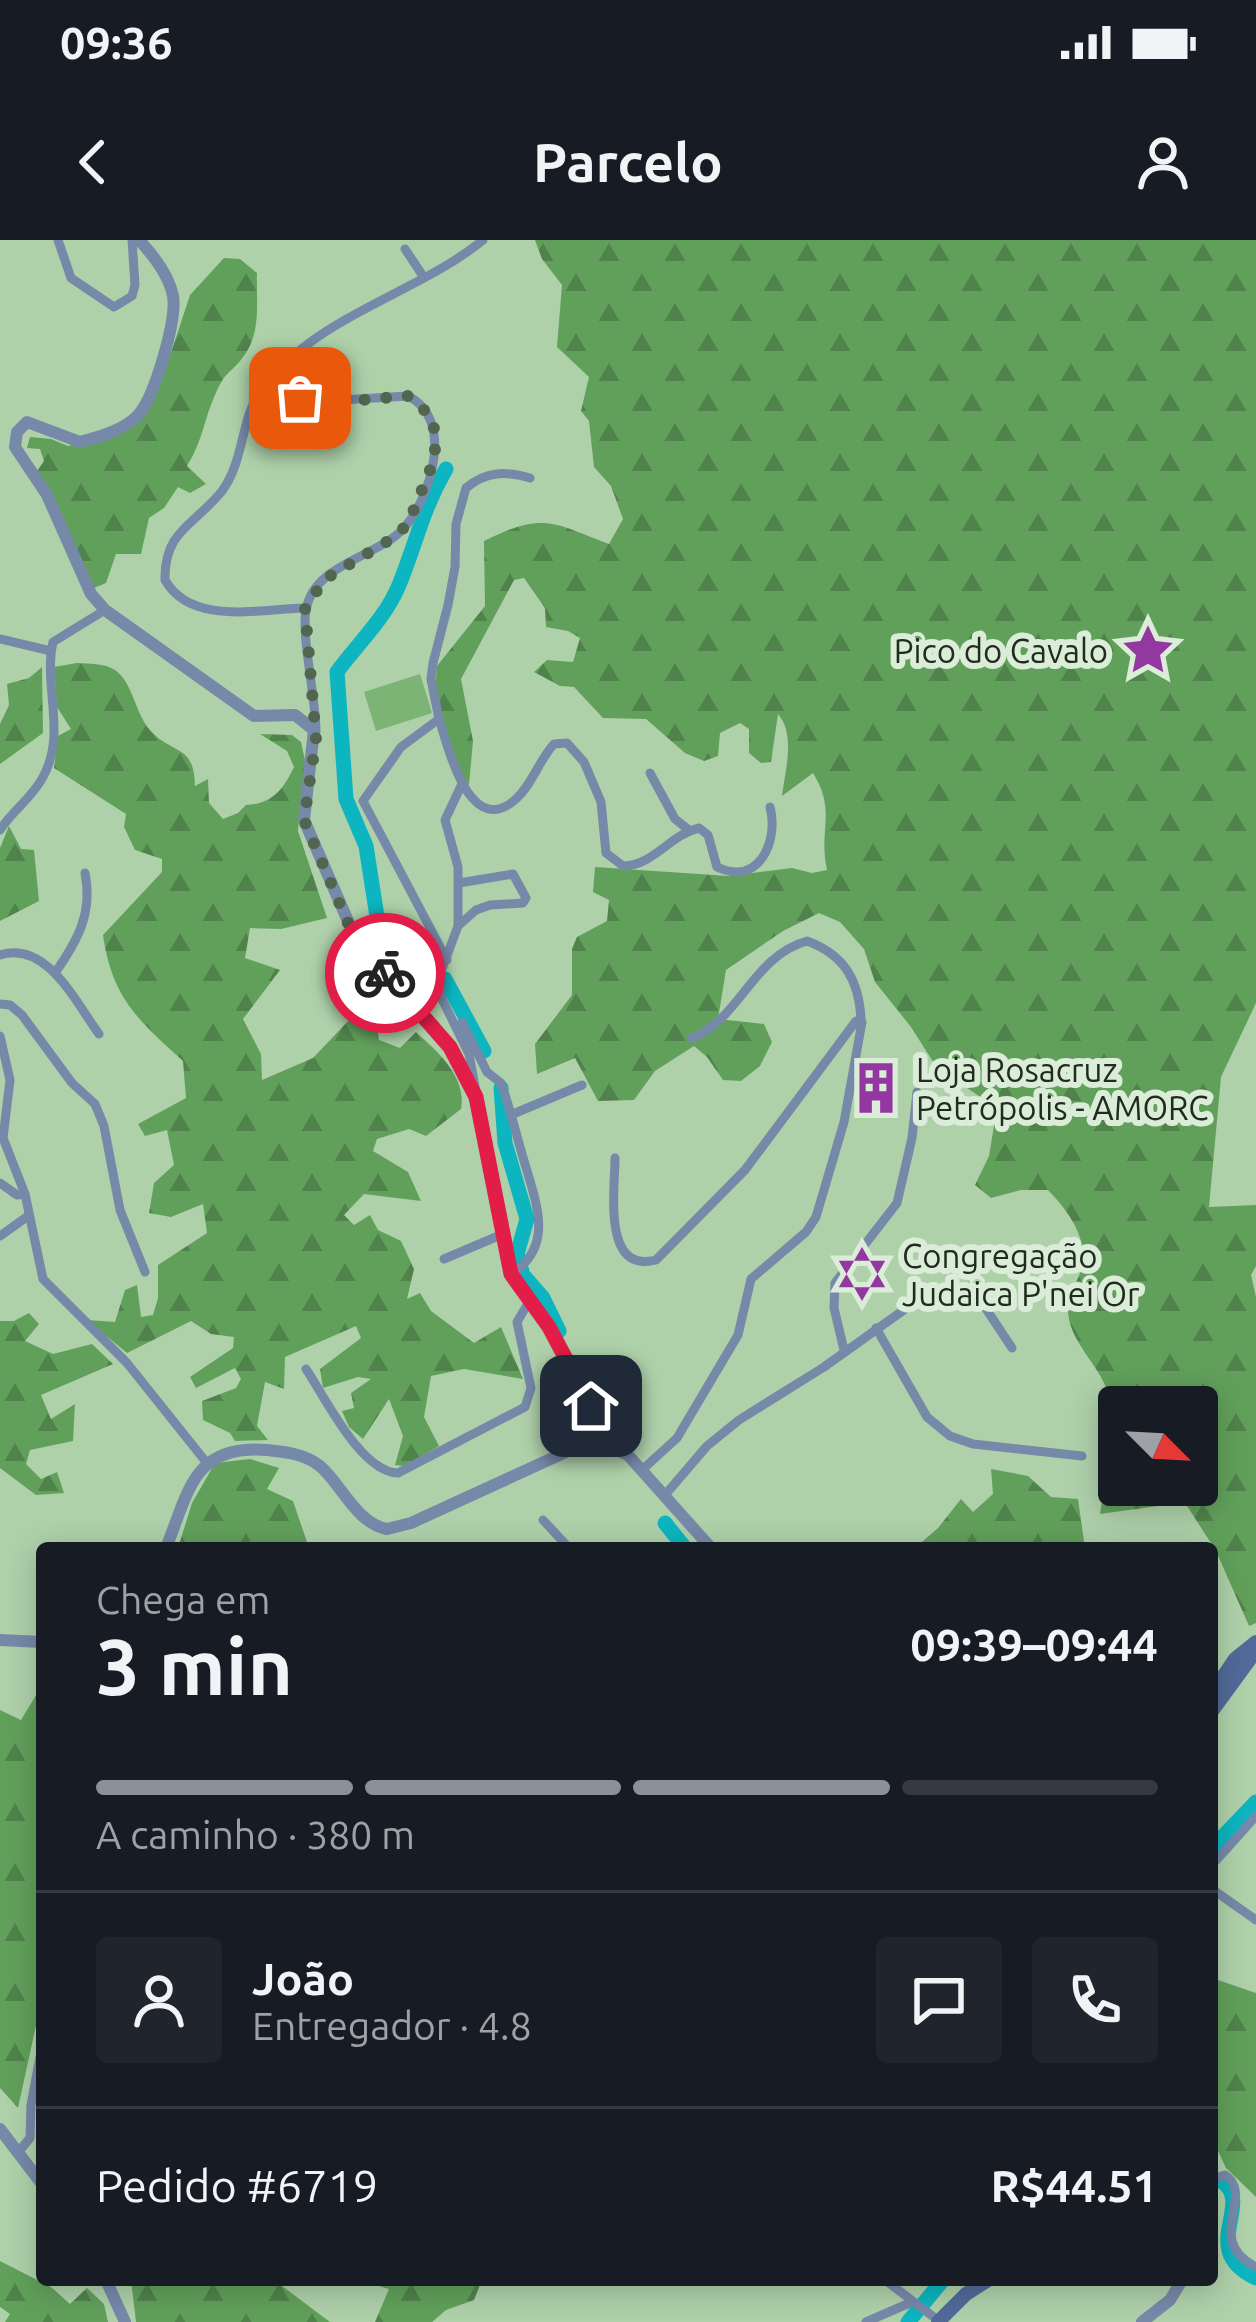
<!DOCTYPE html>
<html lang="pt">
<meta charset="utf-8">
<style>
body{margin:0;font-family:Ubuntu,sans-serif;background:#20242c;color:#f1f3f6;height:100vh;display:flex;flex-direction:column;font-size:45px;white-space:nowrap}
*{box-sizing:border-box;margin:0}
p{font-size:39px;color:#9ea1a6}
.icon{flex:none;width:66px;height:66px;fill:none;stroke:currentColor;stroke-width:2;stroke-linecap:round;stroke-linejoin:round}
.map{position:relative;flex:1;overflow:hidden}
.drawer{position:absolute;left:36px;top:1302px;width:1182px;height:744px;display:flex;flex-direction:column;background:#171b24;border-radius:12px;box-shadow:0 6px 30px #0003}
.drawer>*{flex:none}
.needle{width:78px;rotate:114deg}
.tools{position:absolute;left:1098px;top:1146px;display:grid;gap:24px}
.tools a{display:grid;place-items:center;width:120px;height:120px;border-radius:12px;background:#171b24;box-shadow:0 6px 30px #0003;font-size:60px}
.pin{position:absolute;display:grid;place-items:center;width:102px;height:102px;color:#fff;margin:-51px;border-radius:24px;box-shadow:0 6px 18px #0006}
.courier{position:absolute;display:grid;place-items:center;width:120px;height:120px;margin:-60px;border:9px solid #e11d48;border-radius:50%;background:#fff;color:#222;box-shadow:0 3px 15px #0007}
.head em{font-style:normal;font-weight:600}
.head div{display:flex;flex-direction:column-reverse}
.head{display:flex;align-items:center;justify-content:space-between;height:204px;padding:0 60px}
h1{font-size:78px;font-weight:600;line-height:90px}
.bar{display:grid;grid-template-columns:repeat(4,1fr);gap:18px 12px;align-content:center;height:144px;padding:0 60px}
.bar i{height:15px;border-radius:9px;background:#363941}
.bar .active{background:#8c9099}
.bar p{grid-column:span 4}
.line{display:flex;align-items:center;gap:30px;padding:0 60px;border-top:3px solid #363941}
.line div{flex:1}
.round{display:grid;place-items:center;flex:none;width:126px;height:126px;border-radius:12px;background:#20242c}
.status{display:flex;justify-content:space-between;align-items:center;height:84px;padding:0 60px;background:#171b24;direction:ltr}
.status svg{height:33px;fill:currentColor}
header{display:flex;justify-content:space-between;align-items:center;height:156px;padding:0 60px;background:#171b24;font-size:54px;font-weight:600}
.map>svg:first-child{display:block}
.green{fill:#7bb475}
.forest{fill:url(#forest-firs);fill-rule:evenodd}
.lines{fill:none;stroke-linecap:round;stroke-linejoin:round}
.river{stroke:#0cb5bf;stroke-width:15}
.minor{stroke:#7789a9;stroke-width:9}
.tertiary{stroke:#7789a9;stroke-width:12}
.secondary{stroke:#516a99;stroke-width:14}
.done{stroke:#52664f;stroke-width:12;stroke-dasharray:0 21.6}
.route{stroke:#e11d48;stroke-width:15}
.labels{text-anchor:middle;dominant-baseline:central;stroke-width:12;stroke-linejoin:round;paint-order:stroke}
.poi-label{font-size:33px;fill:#202d1e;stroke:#dbecd8;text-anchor:start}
</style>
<div class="status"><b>09:36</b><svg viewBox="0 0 49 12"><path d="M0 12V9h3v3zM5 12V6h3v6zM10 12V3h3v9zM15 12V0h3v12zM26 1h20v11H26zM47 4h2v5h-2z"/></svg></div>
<header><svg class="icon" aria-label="back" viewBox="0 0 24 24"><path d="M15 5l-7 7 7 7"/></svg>Parcelo<svg class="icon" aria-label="person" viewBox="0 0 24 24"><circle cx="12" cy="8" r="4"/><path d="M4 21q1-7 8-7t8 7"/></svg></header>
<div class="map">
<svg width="1256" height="2082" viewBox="0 0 1256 2082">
<defs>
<pattern id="forest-firs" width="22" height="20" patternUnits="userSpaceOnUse" patternTransform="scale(3)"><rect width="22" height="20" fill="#61a05b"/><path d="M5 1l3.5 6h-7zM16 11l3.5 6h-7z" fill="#50834b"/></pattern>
</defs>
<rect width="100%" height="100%" fill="#aed1aa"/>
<!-- green -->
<polygon class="green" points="420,434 432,473 376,491 364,452"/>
<!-- forest -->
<g class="forest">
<path d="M535 0H1256V763L1221 837 1209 967 1256 965V1026L1251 1035 1256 1057V1383L1249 1386 1216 1311 1182 1258 1158 1266 1100 1274C1106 1232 1118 1195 1108 1153 1100 1125 1067 1100 1068 1068 1068 1057 1076 1044 1080 1033 1091 1001 1069 972 1048 950H1021L991 958 975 945 989 916 997 868 937 828 911 787 875 742 864 709 840 682 819 673 783 691 726 730 718 779 764 784 772 802 760 826 741 841 723 840 707 817 694 806 655 831 634 860 598 861 575 818 537 834 535 804 572 755V709L577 697 607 681 609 660 593 652 595 627 728 636 792 628 812 633 827 630C818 589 837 572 813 533L782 556C785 531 796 495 778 474L771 522 761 523 749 513V489L740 483 720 493 718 516 704 521 685 513 646 479 603 478 574 447 560 446 534 432 547 420 573 422 580 398 568 391 546 387 545 368 524 338 514 340 461 439 473 501 469 545 447 514 434 467 437 426 485 366 484 301C543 272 551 282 609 304L623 279 611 246 594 227 589 181 581 171 589 137 557 107 562 45 542 19ZM1119 1167H1197V1245H1119Z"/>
<path d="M224 18 240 19 257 33C256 61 262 93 243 117 231 134 226 129 215 155 204 179 202 203 187 226L206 244 190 253 178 247 164 268 149 278 141 314H116L106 343 89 350 37 231 44 221 40 209 27 208 30 197 51 199 68 206 117 193 162 140 190 55Z"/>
<path d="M77 423C89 424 104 423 115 430 133 443 135 472 149 489 172 516 194 502 195 546L208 539 209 563 223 579 238 573 246 565C272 564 283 550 294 527L287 511 260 494 292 495 301 502 305 520 298 591 327 678 281 689 250 688 245 718 280 730 243 779 261 814 262 840 313 818 351 778H376L379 800 400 808 416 792C438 812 467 837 461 869L426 896 409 889 377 899 373 911 408 932 421 961 364 954 344 975 354 985 370 975 378 990 401 1001 414 1029 407 1059 420 1053 431 1071 474 1103 501 1087 523 1139 464 1129 431 1136 424 1177 439 1206 405 1226 395 1225 403 1196 389 1159 363 1199 349 1187 342 1171 354 1168 351 1153 371 1139 358 1137 323 1148 320 1129 361 1098 356 1086 285 1117 284 1149 265 1142 257 1186 268 1200 235 1201 230 1193 203 1180 202 1161 236 1148 241 1139 235 1128 196 1148 190 1137 233 1108 234 1097 211 1094 191 1081 127 1113 87 1080 115 1082 125 1050 137 1045 141 1077 153 1075 158 1058V1025L207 993 203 964 171 977 149 973 154 943 174 925 167 890 145 896 138 884 186 858 183 821C138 780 112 758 103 695L162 632V619L135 610 124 587 126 574 54 528 58 496 71 489 57 467 54 427Z"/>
<polygon points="42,427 43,493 0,524 0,484 9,465 7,444 29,438"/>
<polygon points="9,586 21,609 34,610 39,661 0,681 0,608"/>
<polygon points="29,1073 39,1084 25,1101 53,1114 92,1104 113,1124 41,1155 51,1179 75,1164 73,1201 30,1210 26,1224 41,1239 57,1232 64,1253 36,1255 0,1228 0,1081 14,1081"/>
<polygon points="250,1219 279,1228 267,1249 293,1261 307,1302 316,1308 178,1308 192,1263 215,1223"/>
<polygon points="991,1229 1028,1236 1051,1257 1078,1259 1085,1308 915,1308 938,1288 961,1259 973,1272 993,1254"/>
<polygon points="38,1452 42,1454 42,1758 18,1868 0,1848 0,1470 21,1480"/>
<polygon points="1212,1738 1256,1753 1256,1957 1226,1928 1212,1898"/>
<polygon points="0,2021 51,2047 70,2064 87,2048 104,2064 108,2082 5,2082 10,2074 0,2067"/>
<polygon points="131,2040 274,2040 330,2082 136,2082"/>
<polygon points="358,2040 482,2040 474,2060 446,2070 432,2082 375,2082 389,2049"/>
</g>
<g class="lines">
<!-- river -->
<g class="river">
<path d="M431 728 378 683 366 606 346 559 337 432C358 403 385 379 399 345 416 304 422 270 446 229"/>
<polyline points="445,739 484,811"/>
<polyline points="501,848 505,903 527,979 517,1014 523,1035 543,1058 559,1091"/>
<polyline points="665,1283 685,1308"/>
<polyline points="1212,1608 1256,1562"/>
<path d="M1221 1941C1256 1963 1196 2010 1256 2038"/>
<polyline points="908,2082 943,2040"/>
</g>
<!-- minor -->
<g class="minor">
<polyline points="58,0 71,38 114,67 132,56 135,45 132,0"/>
<polyline points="405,9 423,36"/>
<path d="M262 149 324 161 408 156C455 179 431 257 404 288 377 318 314 323 306 370 301 395 316 459 316 492"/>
<path d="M305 368C260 369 191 386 165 340 164 290 195 285 222 251 245 220 240 178 262 149 318 74 416 55 483 0"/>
<polyline points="0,399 51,411"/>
<path d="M439 479C448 506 469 601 516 559 532 545 539 520 554 504L567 503 584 522 601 562 606 613 623 626C655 625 669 595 699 588L708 595 717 627C759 647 779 601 770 567"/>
<polyline points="650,533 675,579 689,590"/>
<path d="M0 590C12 571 32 558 43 537 67 493 43 447 53 402L105 370"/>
<polyline points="459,643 513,634 526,658 523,663 490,665 476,670 458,686 439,737 442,759 469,814 476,852"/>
<polyline points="458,685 458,627 445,580 461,546"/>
<path d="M0 715C47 700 76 763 99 794"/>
<path d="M447 720 363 561 401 507 439 479 431 439 433 423 448 365 455 327 456 284 466 248C486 231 506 231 530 238"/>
<path d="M55 733C78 700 93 673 85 633"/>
<polyline points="0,764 10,765 22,775 72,843 95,864 104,886 120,970 145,1032"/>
<path d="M462 782 487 832 501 843C512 873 518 903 528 934 539 971 551 1009 511 1034"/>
<polyline points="0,796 10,840 3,898 25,954 43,1039 127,1123 206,1222"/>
<path d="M692 798C740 779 753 716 807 701 845 715 859 741 861 779"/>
<polyline points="513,874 582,845"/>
<path d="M615 918C615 950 602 1034 656 1020L745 930 856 781 862 782 844 882 816 977 806 992 751 1039 738 1095 677 1198 642 1230"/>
<polyline points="0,943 17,955 25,954"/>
<polyline points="0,996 28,976"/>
<polyline points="444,1019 503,994"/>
<polyline points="876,1088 927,1177 950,1196 973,1204 1082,1216"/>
<polyline points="844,1110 834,1068 835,1043 897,963 912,898 917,852"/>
<path d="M306 1129C326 1159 361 1232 398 1233L525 1167 531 1148 517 1082 530 1060"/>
<polyline points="665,1255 707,1206 739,1180 824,1127 908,1067 971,1046 1012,1108"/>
<polyline points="543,1280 569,1308"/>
<polyline points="1212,1625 1256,1576"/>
<polyline points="1212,1649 1256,1680"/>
<polyline points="20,1910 30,1898 31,1865 42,1806"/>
<path d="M1212 1939 1225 1935C1256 1954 1203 2001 1256 2027"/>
<polyline points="885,2040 939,2081"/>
<polyline points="866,2082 912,2062"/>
</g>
<!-- tertiary -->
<g class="tertiary">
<path d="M139 0C154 16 169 35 173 56 177 80 155 155 139 174 125 190 99 197 80 202L27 182 17 192 15 207 47 255 91 354 105 370 254 476 295 475 314 490 304 580 351 688 364 710 434 786 461 826 476 857 511 1034 549 1087 611 1205"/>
<path d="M166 1308C189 1251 193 1204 267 1210 286 1212 305 1214 320 1226 342 1245 356 1283 387 1289L411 1283 568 1211 598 1202 628 1215 711 1308"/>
<polyline points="0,1400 42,1402"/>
<polyline points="0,1889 42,1944"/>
<polyline points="106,2040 125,2082"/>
<polyline points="1142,2082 1170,2060 1182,2040"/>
</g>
<!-- secondary -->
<g class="secondary">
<polyline points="1212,1453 1235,1419 1256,1402"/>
<polyline points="1212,1471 1256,1411"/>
<polyline points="938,2082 966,2054 988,2040"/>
</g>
</g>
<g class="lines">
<!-- done -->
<polyline class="done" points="300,158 349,161 408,156 431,176 436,197 434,220 408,284 393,298 325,339 305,368 316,499 304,580 350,688 385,733"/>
<!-- route -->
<polyline class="route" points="385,733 450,807 476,857 511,1034 549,1087 591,1166"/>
</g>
<!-- icons -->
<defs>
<g id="sight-bare" transform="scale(4.14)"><path d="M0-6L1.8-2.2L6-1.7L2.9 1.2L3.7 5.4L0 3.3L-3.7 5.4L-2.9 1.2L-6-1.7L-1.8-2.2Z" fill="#9337a1" stroke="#dbecd8" stroke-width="2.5" paint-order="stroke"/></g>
<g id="building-bare" transform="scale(4.14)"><path d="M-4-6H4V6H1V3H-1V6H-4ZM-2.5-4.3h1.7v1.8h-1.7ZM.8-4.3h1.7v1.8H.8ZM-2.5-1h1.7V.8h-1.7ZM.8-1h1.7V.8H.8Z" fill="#9337a1" stroke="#dbecd8" stroke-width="2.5" paint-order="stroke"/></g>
<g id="synagogue-bare" transform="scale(4.14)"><path d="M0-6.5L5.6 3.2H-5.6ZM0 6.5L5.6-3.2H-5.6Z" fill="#9337a1" stroke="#dbecd8" stroke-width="2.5" paint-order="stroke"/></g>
</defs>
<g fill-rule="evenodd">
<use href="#sight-bare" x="1148" y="410"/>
<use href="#building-bare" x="876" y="848"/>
<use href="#synagogue-bare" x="862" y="1034"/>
</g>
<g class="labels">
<!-- poi labels -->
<g class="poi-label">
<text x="1108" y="410" text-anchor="end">Pico do Cavalo</text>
<text x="916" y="829">Loja Rosacruz<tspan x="916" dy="38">Petrópolis - AMORC</tspan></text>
<text x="902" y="1015">Congregação<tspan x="902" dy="38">Judaica P'nei Or</tspan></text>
</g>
</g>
</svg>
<div class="tools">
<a><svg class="needle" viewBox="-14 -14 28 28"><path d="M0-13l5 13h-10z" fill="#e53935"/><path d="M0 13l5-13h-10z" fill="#9ea1a6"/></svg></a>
</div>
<div class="pin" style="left:300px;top:158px;background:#ea580c"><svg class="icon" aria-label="bag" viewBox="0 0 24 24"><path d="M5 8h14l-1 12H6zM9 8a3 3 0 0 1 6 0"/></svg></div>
<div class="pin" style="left:591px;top:1166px;background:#1f2937"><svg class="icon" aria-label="home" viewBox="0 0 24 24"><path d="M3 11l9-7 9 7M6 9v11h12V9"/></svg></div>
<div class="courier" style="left:385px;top:733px"><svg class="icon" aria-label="bike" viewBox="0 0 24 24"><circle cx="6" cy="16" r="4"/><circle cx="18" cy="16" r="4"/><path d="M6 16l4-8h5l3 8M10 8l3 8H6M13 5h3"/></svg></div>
<section class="drawer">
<div class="head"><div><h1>3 min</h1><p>Chega em</p></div><em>09:39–09:44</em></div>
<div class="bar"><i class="active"></i><i class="active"></i><i class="active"></i><i></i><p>A caminho · 380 m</p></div>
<div class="line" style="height:216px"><a class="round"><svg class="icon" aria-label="person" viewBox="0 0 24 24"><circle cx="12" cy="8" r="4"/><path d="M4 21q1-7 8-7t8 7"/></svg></a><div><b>João</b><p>Entregador · 4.8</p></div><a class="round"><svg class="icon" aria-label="chat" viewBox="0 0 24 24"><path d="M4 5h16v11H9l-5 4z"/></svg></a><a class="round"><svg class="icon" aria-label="phone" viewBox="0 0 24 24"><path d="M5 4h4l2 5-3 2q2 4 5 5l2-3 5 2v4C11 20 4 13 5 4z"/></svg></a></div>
<div class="line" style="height:156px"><div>Pedido #6719</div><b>R$44.51</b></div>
</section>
</div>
